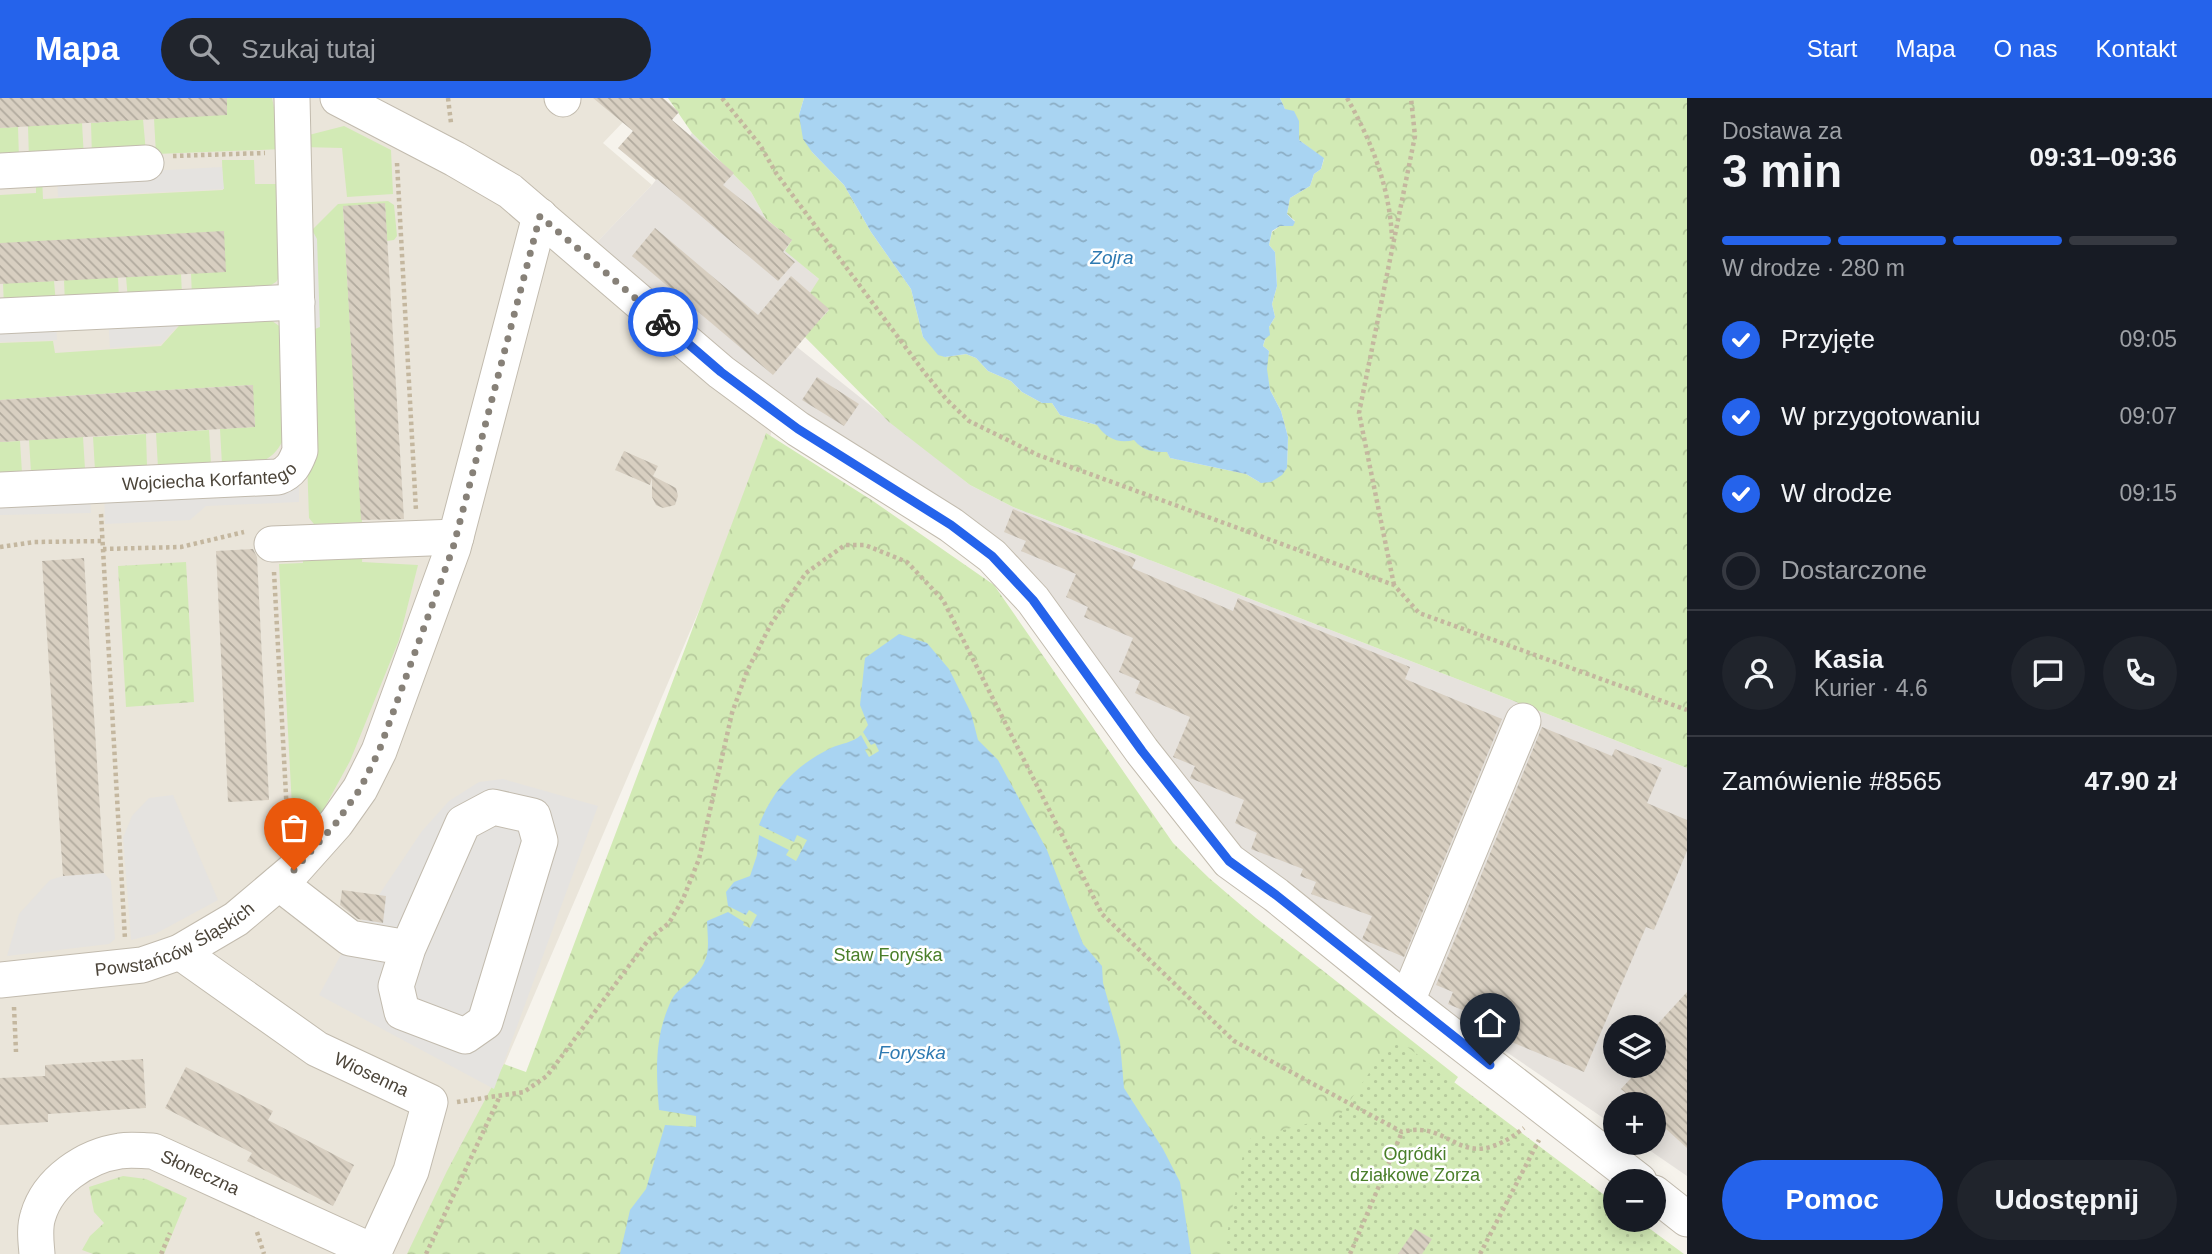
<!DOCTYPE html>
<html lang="pl">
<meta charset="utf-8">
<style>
body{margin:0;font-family:Helvetica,sans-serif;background:#20242c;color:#f1f3f6;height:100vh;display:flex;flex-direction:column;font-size:26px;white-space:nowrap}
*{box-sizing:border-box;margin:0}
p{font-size:23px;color:#9ea1a6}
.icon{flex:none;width:38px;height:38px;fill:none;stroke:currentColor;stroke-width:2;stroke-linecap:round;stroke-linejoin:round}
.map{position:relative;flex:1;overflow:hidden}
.panel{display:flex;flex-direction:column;background:#171b24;width:525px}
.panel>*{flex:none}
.buttons{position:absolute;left:1603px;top:917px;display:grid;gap:14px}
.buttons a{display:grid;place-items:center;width:63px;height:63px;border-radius:50%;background:#171b24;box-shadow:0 4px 18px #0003;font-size:35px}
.pin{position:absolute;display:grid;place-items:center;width:60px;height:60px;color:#fff;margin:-72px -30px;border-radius:50% 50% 50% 0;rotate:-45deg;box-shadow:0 0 7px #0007}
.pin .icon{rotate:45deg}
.courier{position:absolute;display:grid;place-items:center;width:70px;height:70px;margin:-35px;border:5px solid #2563eb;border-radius:50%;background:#fff;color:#222;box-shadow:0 2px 9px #0007}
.head em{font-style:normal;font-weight:800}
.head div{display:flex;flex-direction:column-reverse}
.head{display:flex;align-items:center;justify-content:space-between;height:119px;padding:0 35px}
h1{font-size:46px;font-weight:800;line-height:52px}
.bar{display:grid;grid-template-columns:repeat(4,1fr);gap:10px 7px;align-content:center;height:84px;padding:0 35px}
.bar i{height:9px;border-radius:5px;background:#363941}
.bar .current{background:#2563eb}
.bar p{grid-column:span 4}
.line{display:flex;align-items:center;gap:18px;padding:0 35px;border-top:2px solid #363941}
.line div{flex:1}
.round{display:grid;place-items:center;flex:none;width:74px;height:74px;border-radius:37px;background:#20242c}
ol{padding:0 35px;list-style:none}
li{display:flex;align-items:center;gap:21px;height:77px}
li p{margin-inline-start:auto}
li .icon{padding:7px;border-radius:50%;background:#2563eb;color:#fff;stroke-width:4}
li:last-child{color:#9ea1a6}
li i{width:38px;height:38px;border:4px solid #363941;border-radius:50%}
.action{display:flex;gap:14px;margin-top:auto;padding:14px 35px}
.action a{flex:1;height:80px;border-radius:42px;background:#2563eb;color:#fff;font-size:28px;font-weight:800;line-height:80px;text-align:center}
.action a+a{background:#20242c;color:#f1f3f6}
header{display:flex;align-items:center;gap:42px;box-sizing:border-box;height:98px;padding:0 35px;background:#2563eb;color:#fff}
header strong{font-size:33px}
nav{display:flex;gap:38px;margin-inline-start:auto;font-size:24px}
.search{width:490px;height:63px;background:#20242c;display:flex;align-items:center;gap:18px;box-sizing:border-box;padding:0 24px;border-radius:38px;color:#9ea1a6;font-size:26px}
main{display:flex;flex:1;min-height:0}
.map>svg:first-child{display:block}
.residential{fill:#eae5da}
.industrial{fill:#e6e2dd;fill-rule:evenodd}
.grass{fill:#d2eab5}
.forest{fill:url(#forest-crowns)}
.garden{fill:url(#garden-dots)}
.parking{fill:#e5e3e0}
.water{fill:url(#water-ripples)}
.building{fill:url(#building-back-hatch)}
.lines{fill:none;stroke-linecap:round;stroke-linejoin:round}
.minor-casing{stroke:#c2bbae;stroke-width:37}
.path{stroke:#c4b79f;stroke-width:4.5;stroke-dasharray:3.5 3.5;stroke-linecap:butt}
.minor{stroke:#fff;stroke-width:35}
.done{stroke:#878178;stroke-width:7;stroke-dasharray:0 12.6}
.route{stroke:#2563eb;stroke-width:9}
.labels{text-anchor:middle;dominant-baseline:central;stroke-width:5;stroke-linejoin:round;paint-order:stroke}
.street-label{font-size:18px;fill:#4b4439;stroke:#fff}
.park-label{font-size:18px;fill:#4a7f2a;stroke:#fff}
.water-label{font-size:19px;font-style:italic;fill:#2e7ab2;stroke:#fff}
</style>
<header>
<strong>Mapa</strong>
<div class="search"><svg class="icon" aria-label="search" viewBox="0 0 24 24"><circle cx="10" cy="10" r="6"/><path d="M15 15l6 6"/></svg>Szukaj tutaj</div>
<nav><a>Start</a><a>Mapa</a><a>O nas</a><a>Kontakt</a></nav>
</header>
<main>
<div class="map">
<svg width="1687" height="1156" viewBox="0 0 1687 1156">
<defs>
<pattern id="forest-crowns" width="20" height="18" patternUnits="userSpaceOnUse" patternTransform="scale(1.75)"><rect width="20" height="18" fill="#d2eab5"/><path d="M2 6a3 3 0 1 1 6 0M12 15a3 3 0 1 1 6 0" fill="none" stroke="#b6ca9c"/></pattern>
<pattern id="garden-dots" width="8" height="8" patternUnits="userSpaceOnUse" patternTransform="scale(1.75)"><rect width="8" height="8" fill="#d2eab5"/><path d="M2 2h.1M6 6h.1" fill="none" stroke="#b6ca9c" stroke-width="1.8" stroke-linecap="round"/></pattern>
<pattern id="water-ripples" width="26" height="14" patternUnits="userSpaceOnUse" patternTransform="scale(1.75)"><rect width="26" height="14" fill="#a9d4f2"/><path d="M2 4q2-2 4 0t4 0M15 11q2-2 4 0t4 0" fill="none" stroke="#8caec5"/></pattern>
<pattern id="building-back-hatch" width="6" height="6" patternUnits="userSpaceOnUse" patternTransform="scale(1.75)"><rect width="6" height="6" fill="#d8cfc1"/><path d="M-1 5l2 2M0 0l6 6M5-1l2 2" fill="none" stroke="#b1aa9e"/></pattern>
</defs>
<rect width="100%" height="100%" fill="#f6f3ec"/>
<!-- residential -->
<polygon class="residential" points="0,0 646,0 603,45 652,87 596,145 776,298 769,349 494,991 410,1156 0,1156"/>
<!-- industrial -->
<path class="industrial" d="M692 35 751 94 766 121 792 142 786 153 820 182 830 212 820 222 810 214 795 229 797 249 970 387 1013 409 1687 670V1078L1639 1045H1654V1006H1615V1028L1389 874 1236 759 1027 477 776 298 596 145 652 87ZM1615 929H1654V968H1615Z"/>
<!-- grass -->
<g class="grass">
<polygon points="189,0 272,0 283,51 156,56 154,21"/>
<polygon points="143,21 146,55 92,59 91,25"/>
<polygon points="82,25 84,60 29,62 28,28"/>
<polygon points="344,28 391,52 393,96 347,99 342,50 302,49 301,39"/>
<polygon points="18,29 19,61 0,63 0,30"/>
<polygon points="222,62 254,62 255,86 281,86 287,168 276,184 258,195 192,199 191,175 0,145 0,97 36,95 36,78 42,79 43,101 223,92"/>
<polygon points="388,103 394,107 397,138 394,142 387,143 385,106 343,109 362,424 314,426 309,420 305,303 312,132 338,106"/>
<polygon points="181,176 182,197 128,202 126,179"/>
<polygon points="118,179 119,202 65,206 64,182"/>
<polygon points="54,183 56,206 4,209 3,185"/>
<path d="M265 218 282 230 285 338C271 370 253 365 222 367L220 331 255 329 252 287 0 302V245L53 243 55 255 161 248 186 220Z"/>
<polygon points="209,332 211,366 158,370 156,335"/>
<polygon points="146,336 147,369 95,372 93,339"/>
<polygon points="83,339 85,371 31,374 29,342"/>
<polygon points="20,343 22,375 0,377 0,344"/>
<polygon points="363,451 362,464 418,467 399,542 350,663 320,718 294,746 279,466 303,465 302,452"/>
</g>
<!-- forest -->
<g class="forest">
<polygon points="668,0 804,0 799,17 812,54 844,87 871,134 911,191 923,239 945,259 966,256 976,260 988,273 1011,283 1022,294 1042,305 1052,305 1060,317 1097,327 1167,354 1170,360 1246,376 1261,385 1287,370 1288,339 1281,313 1270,292 1266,271 1269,253 1263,248 1269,229 1275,219 1272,206 1277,188 1275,154 1269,147 1272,134 1280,128 1295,123 1287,116 1290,100 1310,88 1314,76 1321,71 1324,61 1299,42 1280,0 1687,0 1687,670 1013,409 970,387 889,324 795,229 810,214 820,222 829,212 810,195 819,181 785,153 792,142 766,121 751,94 692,35"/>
<polygon points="766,335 873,403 994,487 1173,745 1209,780 1256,820 1458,979 1396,1070 1231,1156 407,1156 447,1073 504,966 526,974"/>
<polygon points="186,464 194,604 126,609 118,468"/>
<polygon points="123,1078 146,1081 187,1100 164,1156 93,1156 82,1152 90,1138 104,1125 94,1114 89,1089"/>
</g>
<!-- garden -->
<polygon class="garden" points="1394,939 1615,1105 1615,1122 1638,1122 1684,1156 1223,1156 1246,1042 1340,1017"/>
<!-- parking -->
<g class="parking">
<polygon points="222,69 224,91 58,99 57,78"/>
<polygon points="312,132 317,141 320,229 307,234"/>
<polygon points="188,216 161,246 110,250 108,220"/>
<polygon points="56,221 57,242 0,244 0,224"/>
<polygon points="299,381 299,404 206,408 190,422 105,426 104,390"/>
<polygon points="90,392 91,415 0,417 0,397"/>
<polygon points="503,681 598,708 494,991 319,897 350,840 422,733 449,703 479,684"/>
<polygon points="173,697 218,802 155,836 131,842 123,740 132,718 149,700"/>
<polygon points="104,775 111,783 115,841 109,846 7,858 19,816 50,782 63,778"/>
</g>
<!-- water -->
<g class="water">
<path d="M804 0H1280L1285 11 1294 13 1299 23V42L1324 60 1321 71 1314 76 1310 88 1290 100 1287 116 1295 124 1293 128H1280L1272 133 1269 147 1275 154 1277 188 1272 206 1275 219 1269 229 1270 237 1265 241 1263 248 1269 253 1267 271 1270 292 1281 313 1288 339 1287 370 1282 377 1271 384 1261 385 1246 376 1170 360 1167 354C1153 354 1143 353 1134 342 1118 346 1106 340 1097 327L1060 317 1052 305H1042L1022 294 1011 283 988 273 976 260 966 256 945 259 938 257 923 239 911 191 871 134 844 87 812 54 803 41 799 17Z"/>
<path d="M899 536 927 545 949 571 971 615 978 642 998 662 1047 752 1083 846 1102 868 1103 885 1120 944 1124 990 1163 1051 1180 1084 1191 1156H620L630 1112 646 1091 665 1027 696 1029V1018L659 1012C656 972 654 938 672 901 676 893 685 888 691 882 712 861 708 850 707 823L728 814 744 824 743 827 750 830 757 817 749 812 746 817 728 808 726 794 734 784 750 778 757 757 759 737 789 752 786 757 796 763 807 742 797 737 794 744 759 727C773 691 796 667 831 650 842 645 852 645 861 637L868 650 865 652 869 659 879 653 875 645 871 647 863 634 868 627 860 607 865 560Z"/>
</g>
<!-- building -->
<g class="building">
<polygon points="0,0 227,0 227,17 0,30"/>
<polygon points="593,0 663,0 679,14 672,22 734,75 723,87 792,142 783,154 795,164 778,183 657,81 656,82 618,50 633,33"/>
<polygon points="385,105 404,421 361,422 343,108"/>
<polygon points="655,130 758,217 791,178 829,211 773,277 632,158"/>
<polygon points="224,133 226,174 0,186 0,145"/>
<polygon points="817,279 859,306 844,328 802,302"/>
<polygon points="253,287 255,329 0,344 0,302"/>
<polygon points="624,353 658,368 653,378 676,390 678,398 675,407 663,410 656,407 652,399 652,380 650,387 615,372"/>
<polygon points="1013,411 1136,461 1132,470 1233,513 1238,500 1410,569 1405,581 1502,621 1404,859 1362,841 1372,818 1311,796 1316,784 1300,778 1303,771 1251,751 1257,735 1235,725 1244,702 1190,680 1195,668 1173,659 1190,619 1135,595 1140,583 1119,574 1133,540 1084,519 1088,509 1066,499 1076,476 1021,453 1026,443 1004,434"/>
<polygon points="253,451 257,459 269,702 228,704 216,453"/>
<polygon points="84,460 104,775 63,778 42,463"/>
<polygon points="1542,629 1612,658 1615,651 1662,670 1647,705 1687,722 1687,753 1654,832 1646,829 1584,974 1497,938 1501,928 1448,906 1453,894 1436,887"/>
<polygon points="342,792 386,798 383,825 358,821 340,807"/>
<polygon points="1687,894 1687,1050 1654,1020 1654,1006 1639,1006 1621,991 1642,968 1654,968 1654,930"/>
<polygon points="143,961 146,1010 48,1016 48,1024 0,1027 0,980 45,978 45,967"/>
<polygon points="186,969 273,1013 268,1022 354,1067 333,1108 247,1063 252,1055 165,1010"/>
<polygon points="1415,1131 1432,1141 1422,1156 1398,1156"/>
</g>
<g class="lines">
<!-- minor casing -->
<g class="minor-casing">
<g id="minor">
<polyline points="338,0 455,61 510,93 721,274 798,331 951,427 992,458 1033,502 1142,653 1229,763 1276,797 1407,903 1639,1083"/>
<polyline points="562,0 563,1"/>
<polyline points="0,73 146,65"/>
<polyline points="0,218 297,204"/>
<path id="s1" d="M0 392 278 379C291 374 295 366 300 353L292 0"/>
<polyline points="272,446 456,439"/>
<polyline points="279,785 350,840 408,850 396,888 402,914 465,938 485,924 540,743 533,718 493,709 463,725 408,850"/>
<path id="s2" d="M180 854 317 951 430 1004 411 1073 373 1156"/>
<path id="s3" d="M0 882 142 867 180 854 236 821 294 772 336 725 360 691 379 653 453 450 540 118"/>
<polyline points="1407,903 1523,623"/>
<polyline points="1654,1095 1687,1121"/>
<path id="s4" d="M37 1156C36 1143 34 1130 38 1118 48 1083 86 1058 120 1053 131 1051 143 1053 153 1053L374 1154"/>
</g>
</g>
<!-- path -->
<g class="path">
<polyline points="448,0 451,25"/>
<polyline points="722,0 760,47 776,75 924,274 947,302 969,323 1038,357 1394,487 1419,515 1687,612"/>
<path d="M1347 0C1372 44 1390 90 1392 141"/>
<polyline points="173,58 265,55"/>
<polyline points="397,65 416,413"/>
<polyline points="101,416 125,841"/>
<polyline points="0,449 34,444 103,443"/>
<polyline points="103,451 181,449 244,434"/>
<polyline points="274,474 288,735"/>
<polyline points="1394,487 1359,315 1415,38 1411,0"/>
<polyline points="14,909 16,954"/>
<path d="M457 1004 524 994 547 978 649 841 669 825 683 801 699 761 732 615 747 573 771 526 806 475 845 447H865L907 464 943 502 1102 816 1234 943 1402 1034C1454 1020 1459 1081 1524 1030"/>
<polyline points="257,1134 264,1156"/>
<polyline points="161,1156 170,1135"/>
<polyline points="426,1156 499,1000"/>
<polyline points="1350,1156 1402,1034"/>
<polyline points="1480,1156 1539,1042"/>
</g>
<!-- minor -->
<use href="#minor" class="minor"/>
</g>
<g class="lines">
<!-- done -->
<polyline class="done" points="294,772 336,725 360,691 379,653 453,450 540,118 663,224"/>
<!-- route -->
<polyline class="route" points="663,224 721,274 798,331 951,427 992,458 1033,502 1142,653 1229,763 1276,797 1490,967"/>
</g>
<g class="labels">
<!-- street labels -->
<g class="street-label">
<text stroke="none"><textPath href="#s1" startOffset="210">Wojciecha Korfantego</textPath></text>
<text stroke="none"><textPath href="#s3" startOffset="182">Powstańców Śląskich</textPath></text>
<text stroke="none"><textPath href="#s2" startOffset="228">Wiosenna</textPath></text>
<text stroke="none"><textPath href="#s4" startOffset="233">Słoneczna</textPath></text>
</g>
<!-- park labels -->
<g class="park-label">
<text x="888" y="857">Staw Foryśka</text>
<text x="1415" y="1056">Ogródki<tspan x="1415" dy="21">działkowe Zorza</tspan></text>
</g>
<!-- water labels -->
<g class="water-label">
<text x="1112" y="159">Zojra</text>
<text x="912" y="954">Foryska</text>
</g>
</g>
</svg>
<div class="buttons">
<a><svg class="icon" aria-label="layers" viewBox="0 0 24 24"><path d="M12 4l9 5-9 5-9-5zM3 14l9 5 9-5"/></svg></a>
<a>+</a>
<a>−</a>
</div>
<div class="pin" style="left:294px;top:772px;background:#ea580c"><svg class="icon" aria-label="bag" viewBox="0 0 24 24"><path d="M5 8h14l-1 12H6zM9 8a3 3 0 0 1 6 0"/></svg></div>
<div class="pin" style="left:1490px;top:967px;background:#1f2937"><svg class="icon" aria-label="home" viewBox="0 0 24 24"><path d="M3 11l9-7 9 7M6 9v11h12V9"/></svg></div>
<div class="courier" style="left:663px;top:224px"><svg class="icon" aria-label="bike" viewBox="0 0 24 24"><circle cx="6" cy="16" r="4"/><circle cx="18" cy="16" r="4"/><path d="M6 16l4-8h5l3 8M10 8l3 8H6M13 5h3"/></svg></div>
</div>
<section class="panel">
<div class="head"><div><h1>3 min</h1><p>Dostawa za</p></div><em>09:31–09:36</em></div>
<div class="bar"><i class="current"></i><i class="current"></i><i class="current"></i><i></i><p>W drodze · 280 m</p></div>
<ol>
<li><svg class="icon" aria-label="check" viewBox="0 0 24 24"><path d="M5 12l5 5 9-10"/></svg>Przyjęte<p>09:05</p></li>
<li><svg class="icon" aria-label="check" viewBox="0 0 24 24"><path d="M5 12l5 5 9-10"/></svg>W przygotowaniu<p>09:07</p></li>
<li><svg class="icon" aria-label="check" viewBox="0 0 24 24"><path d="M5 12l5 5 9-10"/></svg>W drodze<p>09:15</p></li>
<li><i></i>Dostarczone</li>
</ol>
<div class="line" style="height:126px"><a class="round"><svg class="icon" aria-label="person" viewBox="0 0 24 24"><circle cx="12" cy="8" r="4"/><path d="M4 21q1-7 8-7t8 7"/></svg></a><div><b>Kasia</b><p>Kurier · 4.6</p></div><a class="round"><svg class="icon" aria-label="chat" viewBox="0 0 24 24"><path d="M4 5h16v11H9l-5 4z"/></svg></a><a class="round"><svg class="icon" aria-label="phone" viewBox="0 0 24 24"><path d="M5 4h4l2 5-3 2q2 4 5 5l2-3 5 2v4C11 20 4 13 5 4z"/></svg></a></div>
<div class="line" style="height:91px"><div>Zamówienie #8565</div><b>47.90 zł</b></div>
<div class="action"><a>Pomoc</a><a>Udostępnij</a></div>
</section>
</main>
